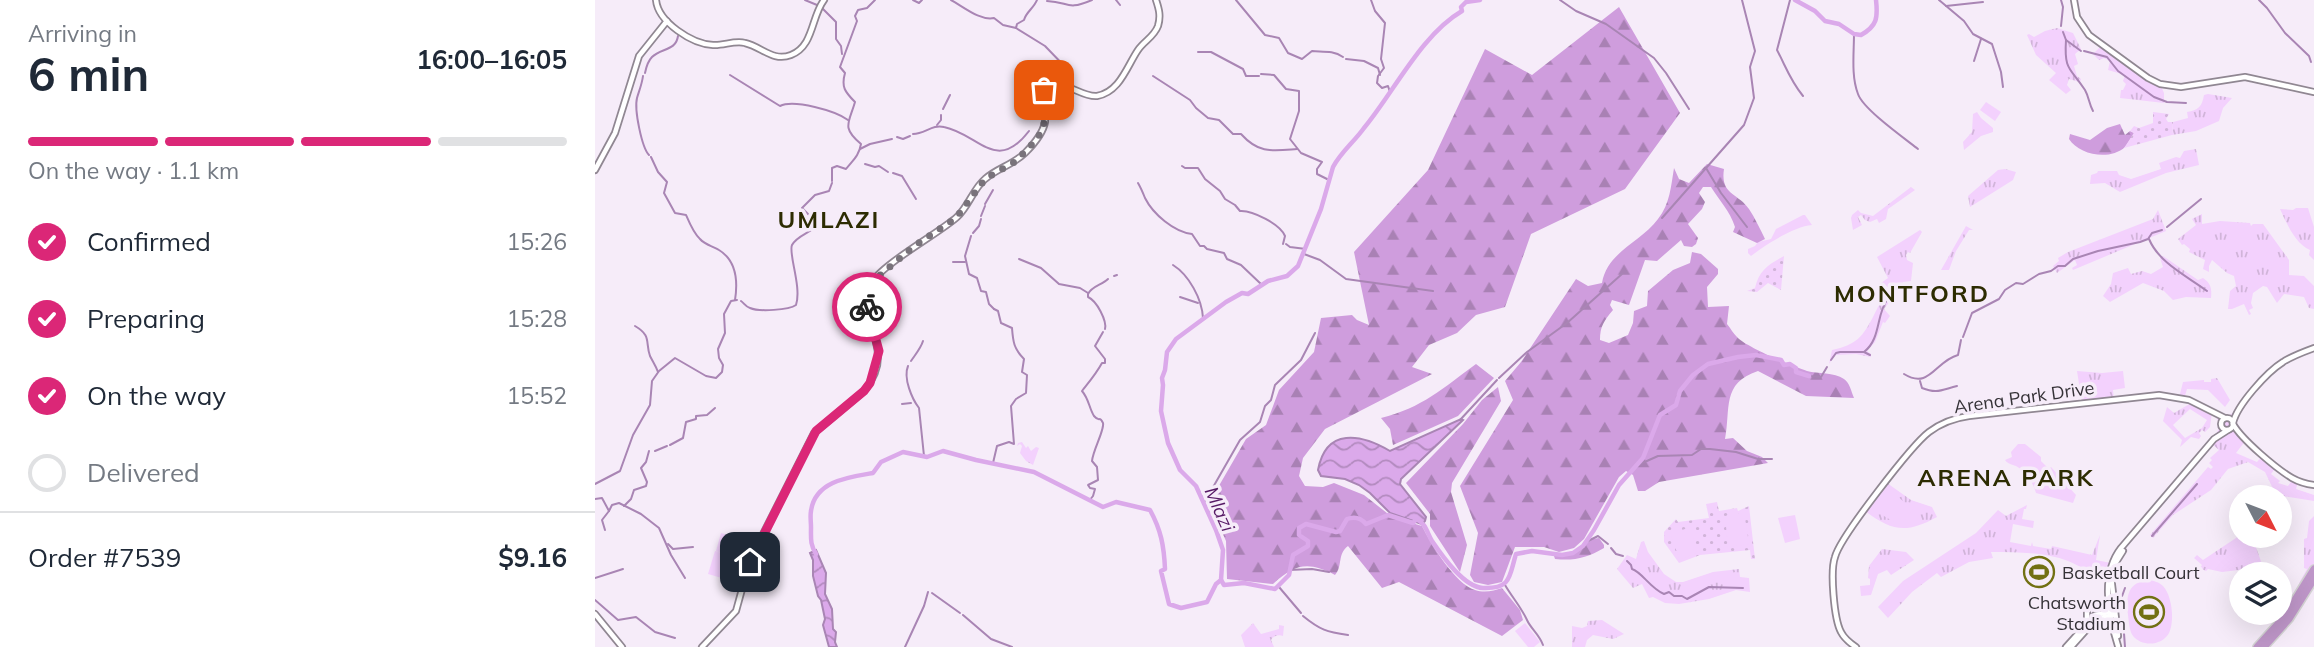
<!DOCTYPE html>
<meta charset="utf-8">
<style>
body{margin:0;font-family:Mulish,sans-serif;background:#f6f6f7;color:#1f2937;height:100vh;display:flex;flex-direction:column;font-size:26px;white-space:nowrap}
*{box-sizing:border-box;margin:0}
p{font-size:23px;color:#747a83}
.icon{flex:none;width:38px;height:38px;fill:none;stroke:currentColor;stroke-width:2;stroke-linecap:round;stroke-linejoin:round}
.map{position:relative;flex:1;overflow:hidden}
.details{display:flex;flex-direction:column;background:#fff;width:595px}
.details>*{flex:none}
.needle{width:46px;rotate:132deg}
.fabs{position:absolute;left:1634px;top:485px;display:grid;gap:14px}
.fabs a{display:grid;place-items:center;width:63px;height:63px;border-radius:50%;background:#fff;box-shadow:0 7px 28px #0002;font-size:35px}
.pin{position:absolute;display:grid;place-items:center;width:60px;height:60px;color:#fff;margin:-30px;border-radius:14px;box-shadow:0 4px 10px #0006}
.courier{position:absolute;display:grid;place-items:center;width:70px;height:70px;margin:-35px;border:5px solid #db2777;border-radius:50%;background:#fff;color:#222;box-shadow:0 2px 9px #0007}
.headline em{font-style:normal;font-weight:700}
.headline div{display:flex;flex-direction:column-reverse}
.headline{display:flex;align-items:center;justify-content:space-between;height:119px;padding:0 28px}
h1{font-size:46px;font-weight:700;line-height:52px}
.bar{display:grid;grid-template-columns:repeat(4,1fr);gap:10px 7px;align-content:center;height:84px;padding:0 28px}
.bar i{height:9px;border-radius:5px;background:#e0e1e3}
.bar .selected{background:#db2777}
.bar p{grid-column:span 4}
.line{display:flex;align-items:center;gap:18px;padding:0 28px;border-top:2px solid #e0e1e3}
.line div{flex:1}
ol{padding:0 28px;list-style:none}
li{display:flex;align-items:center;gap:21px;height:77px}
li p{margin-inline-start:auto}
li .icon{padding:7px;border-radius:50%;background:#db2777;color:#fff;stroke-width:4}
li:last-child{color:#747a83}
li i{width:38px;height:38px;border:4px solid #e0e1e3;border-radius:50%}
main{display:flex;flex:1;min-height:0}
.map>svg:first-child{display:block}
.grass{fill:url(#grass-tufts);fill-rule:evenodd}
.forest{fill:url(#forest-firs)}
.park{fill:url(#park-dots)}
.pitch{fill:#f3d1fd}
.water{fill:url(#water-waves);stroke:#a985b4;stroke-width:2}
.lines{fill:none;stroke-linecap:round;stroke-linejoin:round}
.stream{stroke:#a985b4;stroke-width:2}
.river{stroke:#dba9ea;stroke-width:4.5}
.tertiary-casing{stroke:#908792;stroke-width:8}
.trunk-casing{stroke:#d3d2d3;stroke-width:10}
.tertiary{stroke:#fff;stroke-width:4.5}
.trunk{stroke:#be96c8;stroke-width:7}
.done{stroke:#79737b;stroke-width:7;stroke-dasharray:0 12.6}
.route{stroke:#db2777;stroke-width:9}
.labels{text-anchor:middle;dominant-baseline:central;stroke-width:7;stroke-linejoin:round;paint-order:stroke}
.street-label{font-size:18px;fill:#353237;stroke:#f6ecf9}
.poi-label{font-size:18px;fill:#353237;stroke:#f6ecf9;text-anchor:start}
.water-label{font-size:19px;font-style:italic;fill:#561965;stroke:#f6ecf9}
.district-label{font-size:24px;font-weight:bold;letter-spacing:2px;fill:#2d2c02;stroke:#f6ecf9}
</style>
<main>
<section class="details">
<div class="headline"><div><h1>6 min</h1><p>Arriving in</p></div><em>16:00–16:05</em></div>
<div class="bar"><i class="selected"></i><i class="selected"></i><i class="selected"></i><i></i><p>On the way · 1.1 km</p></div>
<ol>
<li><svg class="icon" aria-label="check" viewBox="0 0 24 24"><path d="M5 12l5 5 9-10"/></svg>Confirmed<p>15:26</p></li>
<li><svg class="icon" aria-label="check" viewBox="0 0 24 24"><path d="M5 12l5 5 9-10"/></svg>Preparing<p>15:28</p></li>
<li><svg class="icon" aria-label="check" viewBox="0 0 24 24"><path d="M5 12l5 5 9-10"/></svg>On the way<p>15:52</p></li>
<li><i></i>Delivered</li>
</ol>
<div class="line" style="height:91px"><div>Order #7539</div><b>$9.16</b></div>
</section>
<div class="map">
<svg width="1719" height="647" viewBox="0 0 1719 647">
<defs>
<pattern id="grass-tufts" width="24" height="20" patternUnits="userSpaceOnUse" patternTransform="scale(1.75)"><rect width="24" height="20" fill="#f3d1fd"/><path d="M3 7l-1-3M5 7V3M7 7l1-3M15 17l-1-3M17 17v-4M19 17l1-3" fill="none" stroke="#d1b4d9"/></pattern>
<pattern id="forest-firs" width="22" height="20" patternUnits="userSpaceOnUse" patternTransform="scale(1.75)"><rect width="22" height="20" fill="#cf9ddd"/><path d="M5 1l3.5 6h-7zM16 11l3.5 6h-7z" fill="#a981b4"/></pattern>
<pattern id="park-dots" width="8" height="8" patternUnits="userSpaceOnUse" patternTransform="scale(1.75)"><rect width="8" height="8" fill="#f3d1fd"/><path d="M2 2h.1M6 6h.1" fill="none" stroke="#d1b4d9" stroke-width="1.8" stroke-linecap="round"/></pattern>
<pattern id="water-waves" width="16" height="10" patternUnits="userSpaceOnUse" patternTransform="scale(1.75)"><rect width="16" height="10" fill="#dba9ea"/><path d="M0 5q4-4 8 0t8 0" fill="none" stroke="#b28abe"/></pattern>
</defs>
<rect width="100%" height="100%" fill="#f6ecf9"/>
<!-- grass -->
<g class="grass">
<polygon points="1462,28 1478,33 1486,49 1480,54 1483,64 1479,66 1482,76 1486,79 1485,82 1474,79 1472,85 1476,90 1471,94 1454,80 1461,73 1441,55 1432,35 1434,34 1439,37 1450,31"/>
<polygon points="1507,45 1565,84 1569,93 1569,103 1525,98 1526,90 1528,90 1531,84 1528,81 1530,75 1513,70 1515,61 1509,58 1504,60 1498,54"/>
<path d="M1613 94 1637 98 1628 108 1624 121 1601 131 1577 135 1578 122 1593 118 1592 112C1603 110 1607 107 1609 95Z"/>
<polygon points="1382,112 1386,118 1398,128 1398,132 1386,136 1369,150 1368,142 1377,132 1378,114"/>
<polygon points="1601,149 1604,165 1571,173 1525,192 1510,183 1495,184 1496,175 1502,173 1503,171 1522,171 1524,175 1536,179 1566,169 1564,163 1581,157 1585,158 1589,151"/>
<polygon points="1410,169 1421,172 1418,180 1375,207 1373,196 1403,170"/>
<polygon points="1316,187 1320,190 1293,209 1291,219 1284,223 1282,219 1275,222 1270,220 1266,215 1263,217 1267,225 1258,230 1256,218 1257,215 1263,210 1266,213 1278,216"/>
<path d="M1701 208H1713L1719 227V260L1714 255 1715 250C1700 244 1691 222 1685 209L1698 210Z"/>
<polygon points="1563,210 1571,231 1478,270 1477,268 1482,265 1480,260 1462,273 1458,266 1464,261 1463,258 1473,252 1558,219"/>
<polygon points="1607,214 1607,224 1625,221 1655,223 1656,226 1658,224 1668,224 1694,260 1694,275 1709,276 1719,286 1719,309 1714,308 1709,297 1689,294 1682,303 1672,287 1668,286 1658,293 1656,303 1658,308 1654,310 1656,314 1654,315 1649,304 1637,309 1633,309 1635,291 1641,286 1639,276 1632,273 1617,260 1614,266 1614,272 1608,269 1610,260 1594,252 1595,249 1589,244 1587,245 1583,239 1601,225 1597,219"/>
<path d="M1208 215H1210L1217 225C1200 226 1170 245 1156 256L1153 253V249L1160 246 1163 242 1176 239 1181 229Z"/>
<polygon points="1371,226 1378,230 1374,230 1361,251 1354,270 1346,270"/>
<polygon points="1325,230 1327,232 1315,253 1313,252 1311,255 1312,260 1318,263 1316,281 1308,282 1309,285 1291,294 1286,283 1293,278 1282,257"/>
<path d="M1568 256 1603 280 1608 278C1616 283 1617 289 1616 298L1591 297 1578 300 1569 291 1548 283 1515 302 1508 296 1516 284 1518 273 1533 268 1536 274 1547 271 1556 274 1568 267 1565 258Z"/>
<path d="M1293 297 1295 301 1289 309 1295 316 1290 323 1288 322 1280 342 1272 351 1276 354V357L1261 354 1240 355 1234 364 1237 350C1261 345 1268 337 1279 315 1283 307 1285 301 1293 297Z"/>
<polygon points="1482,371 1507,373 1528,371 1530,388 1518,390 1519,400 1487,403"/>
<polygon points="1622,378 1635,400 1630,407 1613,390 1592,389 1589,399 1584,398 1588,382 1609,380 1609,382 1616,382 1616,379"/>
<path d="M1598 402 1632 417 1646 407 1638 424 1651 440 1641 453 1662 462 1668 455 1682 466 1676 474 1685 481 1683 483 1693 486 1698 479 1703 482 1701 489 1719 495V501L1681 495 1670 472 1653 462 1633 469 1616 490 1578 515 1558 538 1555 535 1613 467 1616 469 1618 467 1614 463 1617 460 1615 458 1624 450 1616 443 1626 425 1617 412 1615 427 1610 432 1607 430 1604 433 1606 436 1604 439 1596 437 1585 447 1587 440 1568 421 1572 407 1579 413ZM1595 409 1612 420 1607 428 1590 438 1578 425Z"/>
<polygon points="427,442 431,448 433,446 436,451 441,447 444,448 438,465 431,461 425,453 427,446 425,444 422,446 423,443"/>
<path d="M1292 483 1316 500 1337 507 1342 517C1311 534 1297 531 1270 511Z"/>
<path d="M1432 505 1431 509H1429L1427 519 1439 521 1438 528 1418 524 1415 542 1436 546 1437 542 1438 546 1456 549 1457 546 1497 555 1505 535 1501 560 1516 563 1513 578C1498 577 1487 566 1473 561 1449 552 1421 552 1396 552L1398 558 1374 562 1346 577 1342 573 1317 592 1293 618 1283 607 1308 581 1381 533 1403 510 1411 516Z"/>
<polygon points="1719,516 1719,568 1708,586 1704,583 1712,569 1709,568 1709,539 1712,538 1714,521"/>
<polygon points="1647,534 1657,536 1668,567 1627,572 1613,569 1611,571 1605,568 1607,565 1599,558 1602,555 1608,560"/>
<polygon points="1049,541 1053,552 1069,574 1081,582 1088,582 1118,572 1144,569 1145,577 1154,578 1155,592 1141,590 1114,599 1084,604 1070,603 1058,597 1054,598 1047,584 1038,588 1022,569 1032,555 1041,559 1046,542"/>
<polygon points="1287,549 1311,552 1319,560 1296,575 1292,570 1283,574 1276,595 1266,596 1265,586 1275,585 1275,579 1273,578 1274,566"/>
<polygon points="1007,620 1029,634 1018,639 998,635 992,640 990,647 977,647 977,626 987,628 992,626 993,621"/>
<path d="M658 623 666 634 684 629V625L689 626 688 636C684 634 678 636 676 640L679 647H650L646 635Z"/>
</g>
<!-- forest -->
<g class="forest">
<path d="M1024 7 1085 113 1030 189 936 234 910 307 881 315 862 333 834 345 817 367 837 374 730 429 708 458 704 476 710 486 728 487 739 483 769 495 797 517 827 526C836 544 860 584 880 590 889 593 899 591 907 588L925 610 928 620 907 636 804 582 787 588 753 546C742 554 748 566 740 575 713 561 700 564 678 584L632 579 631 541 614 503 651 439 671 425 684 390 719 352 726 318 757 315 762 320 774 325 759 252 833 170 890 49 937 75Z"/>
<path d="M1525 124 1530 135 1535 131 1539 133C1536 137 1533 144 1530 147 1515 161 1484 155 1474 139L1475 134 1495 140 1512 128Z"/>
<path d="M1112 164 1129 169C1125 195 1143 193 1154 209 1160 218 1165 229 1170 239L1162 243 1138 232 1140 227C1135 211 1124 200 1116 187H1108L1104 193 1110 202 1107 209 1093 224 1103 238 1101 244 1097 247 1089 246 1086 240 1062 261 1050 260 1034 305 1017 300 1015 305 1018 310C1009 321 1005 326 1005 340L1014 343 1033 335 1038 323 1039 311 1052 306 1053 291 1078 270 1095 263 1097 252 1106 254 1123 269V274L1112 287 1113 307 1134 306 1132 324C1136 329 1138 333 1142 337 1151 347 1197 366 1212 371 1223 374 1239 372 1249 379 1255 383 1256 391 1259 398L1211 396 1163 371C1126 383 1136 409 1130 439L1138 438 1152 451 1167 457 1173 463 1064 482 1050 491H1043L1038 475 1031 471 1024 477 989 539 979 548 964 552 949 547H920L907 582 893 585 879 582 875 575 883 533 865 486 918 400 910 381 926 362 981 279 993 286 1007 283C1012 252 1046 242 1063 219 1075 204 1076 186 1079 168L1084 179 1094 183Z"/>
<path d="M881 364 899 378 863 416 798 445 795 429 786 418C827 408 848 388 881 364Z"/>
<polygon points="903,387 906,401 857,483 856,492 872,545 865,572 835,526 835,514 811,483 868,424 887,400"/>
<path d="M1004 538 1009 545V548C992 558 979 561 960 559L959 556 979 554 997 539Z"/>
</g>
<!-- park -->
<g class="park">
<polygon points="1558,112 1574,114 1571,119 1573,122 1578,122 1577,135 1529,148 1539,133 1535,131 1539,126 1544,128 1558,123"/>
<path d="M1189 256 1186 290 1173 283 1162 292 1152 291 1160 288C1164 270 1174 264 1189 256Z"/>
<polygon points="1122,502 1124,511 1142,508 1143,511 1154,506 1160,559 1156,559 1155,550 1105,555 1084,563 1069,542 1069,532 1081,519 1083,522 1114,518 1111,504"/>
</g>
<!-- pitch -->
<g class="pitch">
<polygon points="1391,102 1406,112 1400,121 1385,110"/>
<polygon points="1301,255 1311,274 1303,280 1291,260"/>
<path d="M1423 444H1430L1446 457V461L1454 469 1456 467 1481 495 1478 503 1441 493C1438 482 1429 468 1418 465 1415 464 1412 463 1410 460L1417 457 1416 452Z"/>
<polygon points="1293,489 1318,509 1306,526 1277,509"/>
<polygon points="1149,512 1154,544 1133,547 1130,516"/>
<polygon points="1200,515 1205,539 1190,543 1183,518"/>
<polygon points="1096,527 1102,553 1085,560 1075,534"/>
<polygon points="126,533 149,540 137,581 113,574 120,551 130,554 121,551"/>
<path d="M1554 580C1559 581 1564 582 1568 586 1577 595 1580 622 1574 633 1567 646 1547 647 1538 636 1534 630 1534 622 1533 615 1531 597 1532 582 1554 580Z"/>
<polygon points="930,623 945,642 939,647 933,647 920,631"/>
</g>
<!-- water -->
<g class="water">
<path d="M866 419 868 420 806 479 805 484 831 517 830 521 827 524 795 513 775 493 764 485 750 479 726 476 723 470C731 427 766 434 795 451Z"/>
<polygon points="221,550 231,573 230,594 237,609 238,629 241,632 240,642 242,647 234,647 228,625 230,619 226,600 223,596 218,576 218,560 215,553"/>
</g>
<g class="lines">
<!-- stream -->
<g class="stream">
<polyline points="210,0 222,5"/>
<polyline points="318,0 324,3 327,0"/>
<path d="M356 0C369 7 385 21 399 18L408 25 421 28 422 24 429 20C431 12 439 8 442 0"/>
<polyline points="521,0 525,5"/>
<path d="M641 0 670 35 684 38 693 53 707 59 717 51C727 52 738 50 748 57"/>
<polyline points="776,0 780,11 790,23 786,59 789,68 783,76 782,83 787,88 793,86 795,92"/>
<polyline points="965,0 981,11 1011,24 1059,58 1071,73 1094,109"/>
<path d="M1195 0 1182 50C1191 67 1195 80 1208 96"/>
<polyline points="1344,0 1369,21 1378,34 1397,44 1406,72 1408,87"/>
<polyline points="1466,0 1468,7 1466,26"/>
<polyline points="1664,0 1672,8 1690,33 1714,56 1716,62"/>
<path d="M452 1C475 2 471 11 497 0"/>
<polyline points="1351,6 1388,2"/>
<polyline points="227,8 241,22 241,39 246,46 247,54"/>
<polyline points="421,28 450,46 477,74"/>
<polyline points="1468,32 1471,40 1486,51"/>
<path d="M1259 34C1259 53 1256 76 1263 94 1268 109 1309 138 1323 149"/>
<path d="M1471 40C1469 71 1475 67 1490 90 1494 97 1494 104 1498 111"/>
<polyline points="1489,51 1512,57 1523,71 1559,97 1572,102 1591,103"/>
<polyline points="603,52 616,52 648,69 651,76 664,76"/>
<polyline points="751,59 769,61 783,68 785,75"/>
<polyline points="1379,61 1386,39"/>
<path d="M50 73C51 68 53 61 57 57 66 48 81 51 83 36"/>
<polyline points="666,74 679,75 691,89 704,91 704,111 695,139 706,153 727,162 722,169 722,174 734,180"/>
<path d="M135 75 185 106C199 99 241 111 253 120"/>
<path d="M48 76C47 84 44 91 42 98 39 110 47 148 54 155"/>
<path d="M558 76 595 100 601 108 613 118 624 120 638 134H646C664 154 677 151 702 149"/>
<polyline points="348,109 355,95"/>
<polyline points="342,125 346,120 346,115"/>
<path d="M318 134C330 134 337 124 349 127 384 134 401 174 434 131"/>
<polyline points="302,137 308,139 315,136"/>
<polyline points="265,149 275,144 297,139"/>
<path d="M56 157 63 172 72 182 69 193 80 213 91 215C94 222 99 234 105 239 110 245 118 246 124 250 142 261 143 281 140 300"/>
<polyline points="270,164 280,167 284,166 293,172"/>
<path d="M587 166 590 168H603L610 179 625 191 630 199 640 205 645 211C657 210 685 224 690 236L688 244"/>
<polyline points="1111,168 1126,193 1152,227"/>
<polyline points="298,173 307,176 321,199"/>
<path d="M237 181V168L242 166 251 169C258 160 264 156 266 144 246 127 254 123 260 102 250 92 246 87 250 73L245 67 262 21 260 16 263 10 272 8 280 0"/>
<path d="M543 183C546 188 548 193 550 198 558 214 579 232 597 234L605 246H609L612 249 629 253 632 259 646 265 667 285"/>
<polyline points="390,204 398,190"/>
<polyline points="386,216 390,206"/>
<polyline points="1067,218 1149,125 1159,98 1155,67 1160,51 1147,0"/>
<polyline points="1572,227 1606,199"/>
<polyline points="378,233 384,226 386,219"/>
<polyline points="376,236 370,256 374,274 382,278 386,291 391,292 394,304 399,309"/>
<path d="M1554 239C1564 263 1592 276 1612 291"/>
<polyline points="691,244 695,247 711,249"/>
<polyline points="709,254 725,260 751,279 838,291"/>
<polyline points="424,259 446,268 464,284 485,288 493,293"/>
<polyline points="358,262 370,262"/>
<path d="M578 265C594 275 607 299 608 318"/>
<polyline points="519,276 522,275"/>
<polyline points="585,297 603,303"/>
<path d="M146 301C149 303 151 307 155 308 164 312 194 310 201 305 207 287 193 253 197 245 202 236 212 234 219 228V220L207 208 220 195 234 191 237 183"/>
<path d="M40 326C57 336 50 342 55 356 58 362 61 366 63 372"/>
<path d="M510 329C512 321 502 301 493 297V294C497 286 507 285 513 279"/>
<polyline points="1368,337 1377,313 1404,299 1410,290 1421,283 1428,284 1444,274 1456,271 1463,266 1470,266 1478,259 1503,251 1545,242 1553,239 1557,233 1567,230"/>
<path d="M1269 352C1286 339 1281 315 1292 300"/>
<polyline points="1236,360 1241,353 1245,352 1269,352 1275,355"/>
<path d="M316 361C320 355 326 348 328 341"/>
<path d="M313 366C308 378 317 399 324 408L329 456"/>
<path d="M1309 374C1335 390 1340 361 1363 355L1366 340"/>
<polyline points="1214,376 1226,377 1232,367"/>
<polyline points="904,378 932,352 972,323 1027,274"/>
<path d="M1325 381 1327 388C1342 394 1346 390 1362 386"/>
<polyline points="307,404 316,403"/>
<polyline points="865,420 902,380"/>
<polyline points="75,445 88,438 91,422 101,419 101,416 112,415 120,408"/>
<polyline points="60,451 72,446"/>
<path d="M398 463 402 446 414 442 419 444 416 406 421 399 431 393 432 375 427 372 429 359C419 349 418 342 417 328L406 323 403 311 399 309"/>
<polyline points="1043,465 1063,456 1097,455 1106,449 1115,449 1141,452 1163,459 1177,459"/>
<polyline points="0,484 25,471 38,435 55,405 57,381 64,371 80,358 111,376 121,378 127,372 128,365 124,358 123,349 130,333 129,314 136,301 142,300"/>
<polyline points="0,499 7,498 14,511 17,505 24,503 46,514 64,528 76,555 90,578"/>
<path d="M494 501 498 496 500 489 495 488 493 485 503 480 502 467 497 461C498 450 510 429 508 423 504 415 505 423 499 416 494 408 494 399 487 391 494 382 501 374 507 363H510V359L500 346 508 332"/>
<polyline points="609,503 645,440 665,422 670,406 676,400 680,385 706,360 720,333"/>
<polyline points="29,506 36,499 39,490 51,486 52,482 46,468 51,462 54,451"/>
<polyline points="10,530 7,520 14,511"/>
<polyline points="1557,536 1602,484"/>
<polyline points="991,542 1003,536 1013,544"/>
<polyline points="73,544 78,549 98,547"/>
<polyline points="1016,548 1021,554 1028,556"/>
<path d="M1032 561 1036 565 1037 569C1047 572 1055 588 1069 594L1074 592 1079 596H1087L1092 599 1114 587 1148 588"/>
<polyline points="694,570 717,569 734,572"/>
<polyline points="0,578 28,569"/>
<path d="M910 585C917 597 926 607 932 620 936 629 944 634 948 645"/>
<polyline points="684,587 706,613"/>
<polyline points="337,593 365,613"/>
<polyline points="0,600 23,620 41,617 60,632 80,638"/>
<polyline points="1526,611 1526,599 1530,588"/>
<polyline points="368,615 396,639 417,647"/>
<path d="M708 616C725 630 732 632 753 635"/>
<polyline points="1528,620 1530,647"/>
<polyline points="310,647 329,606 333,592"/>
</g>
<!-- river -->
<g class="river">
<path d="M1200 0 1220 11 1230 21 1244 24 1259 34 1266 35C1282 26 1283 18 1281 0"/>
<path d="M819 522 821 519C831 523 832 533 837 541 848 557 869 587 888 588 917 589 914 576 921 554L937 551 967 555 978 553 988 546 999 530 1024 485 1048 458 1065 415 1081 405 1085 391 1098 375 1113 364 1143 357 1161 355 1186 360 1189 365 1195 364 1201 368V372L1214 376"/>
<path d="M221 554C215 544 216 539 216 527 216 522 215 516 216 511 220 481 254 477 278 473L286 462 308 452 332 457 348 451 381 460 439 472 508 507 521 502 555 510C566 530 569 546 570 569L566 571 574 604 586 608 612 602 621 584 626 580 628 550 621 530 601 486 585 470 573 443 566 411 568 385 567 378 570 370 572 352 581 339 631 302 647 293 653 294 673 281 692 276 703 266 726 209 738 167C746 152 759 142 769 128 799 92 826 35 867 11L866 7 871 2 885 0"/>
<path d="M626 580 629 585 649 583 680 589 694 575 698 555 713 546V541L704 535V528L711 524 741 532 745 531 752 519C760 516 766 518 771 524L793 515 818 523"/>
</g>
<!-- tertiary casing -->
<g class="tertiary-casing">
<g id="tertiary">
<path d="M61 0C63 22 97 44 118 45 128 46 140 40 150 43 167 47 178 62 196 55 219 46 216 17 229 0"/>
<polyline points="1479,0 1482,17 1494,35 1553,78 1565,84 1586,87 1650,77 1719,92"/>
<polyline points="0,170 20,133 44,56 72,21"/>
<circle cx="1632" cy="424" r="6"/>
<path d="M1638 423C1642 405 1672 372 1688 362 1697 356 1708 352 1719 348"/>
<path d="M1638 424C1647 440 1682 469 1697 478 1704 482 1711 484 1719 485"/>
<polyline points="1518,567 1528,551"/>
<polyline points="1516,576 1523,636"/>
<polyline points="1492,610 1492,622"/>
<polyline points="0,614 27,647"/>
<path d="M1523 646C1513 615 1505 575 1526 548L1619 439 1633 430"/>
<path d="M107 647 141 611 155 560 219 433 269 391C304 349 261 320 272 290 280 267 342 235 362 217 374 206 378 189 390 179 402 168 418 165 430 153 438 145 448 134 450 122 451 111 441 102 448 91 461 72 485 98 502 96 525 92 532 66 543 50 549 41 559 37 563 26 566 16 564 9 561 0"/>
<path d="M1261 647C1255 643 1249 638 1246 632 1239 619 1235 571 1240 557 1245 537 1317 445 1334 432 1346 423 1359 418 1374 416L1564 395 1594 400 1630 418"/>
<polyline points="1471,647 1500,615 1519,611"/>
<polyline points="1476,647 1501,619 1519,615"/>
</g>
</g>
<!-- trunk casing -->
<g class="trunk-casing">
<g id="trunk">
<polyline points="1662,647 1690,616 1719,569"/>
<polyline points="1669,647 1694,619 1719,579"/>
</g>
</g>
<!-- tertiary -->
<use href="#tertiary" class="tertiary"/>
<!-- trunk -->
<use href="#trunk" class="trunk"/>
</g>
<g class="lines">
<!-- done -->
<polyline class="done" points="272,307 270,296 276,283 318,247 361,218 390,179 421,161 443,138 450,121 445,100 449,90"/>
<!-- route -->
<polyline class="route" points="155,562 221,431 269,391 275,383 284,351 272,307"/>
</g>
<!-- icons -->
<defs>
<g id="stadium-ring" transform="scale(1.575)"><circle r="9.5" fill="#f6ecf9" stroke="#727013" stroke-width="1.5"/><path d="M0-5a6.5 5 0 1 0 0 10a6.5 5 0 1 0 0-10ZM-3.5-1.8h7v3.6h-7Z" fill="#727013"/></g>
</defs>
<g fill-rule="evenodd">
<use href="#stadium-ring" x="1444" y="572"/>
<use href="#stadium-ring" x="1554" y="612"/>
</g>
<g class="labels">
<!-- street labels -->
<g class="street-label">
<text transform="translate(1429 397) rotate(-8)">Arena Park Drive</text>
</g>
<!-- poi labels -->
<g class="poi-label">
<text x="1467" y="572">Basketball Court</text>
<text x="1531" y="602" text-anchor="end">Chatsworth<tspan x="1531" dy="21">Stadium</tspan></text>
</g>
<!-- water labels -->
<g class="water-label">
<text transform="translate(625 509) rotate(66)">Mlazi</text>
</g>
<!-- district labels -->
<g class="district-label">
<text x="234" y="219">UMLAZI</text>
<text x="1317" y="293">MONTFORD</text>
<text x="1411" y="477">ARENA PARK</text>
</g>
</g>
</svg>
<div class="fabs">
<a><svg class="needle" viewBox="-14 -14 28 28"><path d="M0-13l5 13h-10z" fill="#e53935"/><path d="M0 13l5-13h-10z" fill="#747a83"/></svg></a>
<a><svg class="icon" aria-label="layers" viewBox="0 0 24 24"><path d="M12 4l9 5-9 5-9-5zM3 14l9 5 9-5"/></svg></a>
</div>
<div class="pin" style="left:449px;top:90px;background:#ea580c"><svg class="icon" aria-label="bag" viewBox="0 0 24 24"><path d="M5 8h14l-1 12H6zM9 8a3 3 0 0 1 6 0"/></svg></div>
<div class="pin" style="left:155px;top:562px;background:#1f2937"><svg class="icon" aria-label="home" viewBox="0 0 24 24"><path d="M3 11l9-7 9 7M6 9v11h12V9"/></svg></div>
<div class="courier" style="left:272px;top:307px"><svg class="icon" aria-label="bike" viewBox="0 0 24 24"><circle cx="6" cy="16" r="4"/><circle cx="18" cy="16" r="4"/><path d="M6 16l4-8h5l3 8M10 8l3 8H6M13 5h3"/></svg></div>
</div>
</main>
